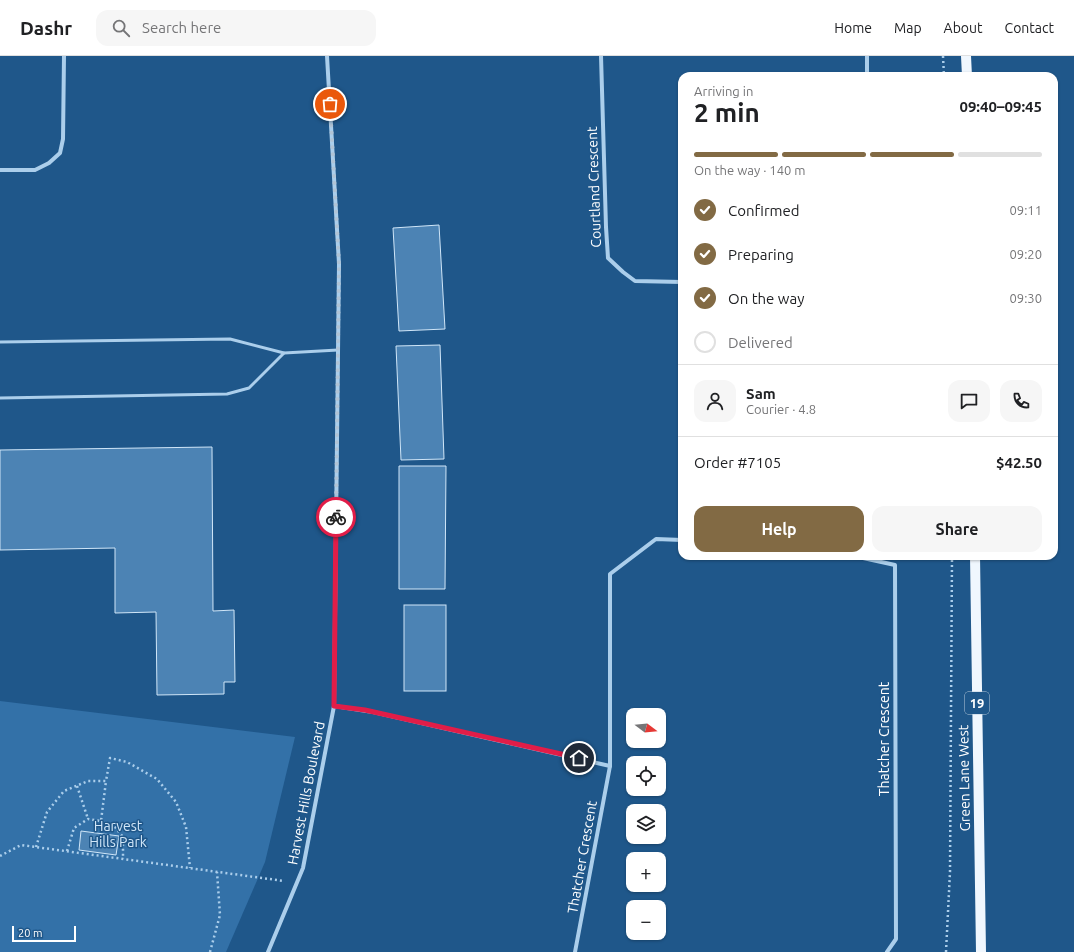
<!DOCTYPE html>
<meta charset="utf-8">
<style>
body{margin:0;font-family:Ubuntu,sans-serif;background:#f6f6f6;color:#202124;height:100vh;display:flex;flex-direction:column;font-size:15px;white-space:nowrap}
*{box-sizing:border-box;margin:0}
p{font-size:13px;color:#757577}
.icon{flex:none;width:22px;height:22px;fill:none;stroke:currentColor;stroke-width:2;stroke-linecap:round;stroke-linejoin:round}
.map{position:relative;flex:1;overflow:hidden}
.side{position:absolute;left:678px;top:16px;width:380px;height:488px;display:flex;flex-direction:column;background:#fff;border-radius:12px;box-shadow:0 1px 3px #0004}
.side>*{flex:none}
.needle{width:26px;rotate:106deg}
.fabs{position:absolute;left:626px;top:652px;display:grid;gap:8px}
.fabs a{display:grid;place-items:center;width:40px;height:40px;border-radius:8px;background:#fff;box-shadow:0 1px 3px #0004;font-size:20px}
.scale{position:absolute;left:12px;bottom:10px;width:64px;box-sizing:border-box;padding-left:4px;border:2px solid #fff;border-top:0;font-size:11px;line-height:14px;white-space:nowrap;color:#fff;-webkit-text-stroke:3px #1f578a;paint-order:stroke}
.pin{position:absolute;display:grid;place-items:center;width:34px;height:34px;color:#fff;margin:-17px;border:2px solid #fff;border-radius:50%;box-shadow:0 1px 4px #0007}
.courier{position:absolute;display:grid;place-items:center;width:40px;height:40px;margin:-20px;border:3px solid #e11d48;border-radius:50%;background:#fff;color:#222;box-shadow:0 1px 5px #0007}
.overview em{font-style:normal;font-weight:600}
.overview div{display:flex;flex-direction:column-reverse}
.overview{display:flex;align-items:center;justify-content:space-between;height:68px;padding:0 16px}
h1{font-size:26px;font-weight:600;line-height:30px}
.bar{display:grid;grid-template-columns:repeat(4,1fr);gap:6px 4px;align-content:center;height:48px;padding:0 16px}
.bar i{height:5px;border-radius:3px;background:#e0e0e0}
.bar .on{background:#826a44}
.bar p{grid-column:span 4}
.line{display:flex;align-items:center;gap:10px;padding:0 16px;border-top:1px solid #e0e0e0}
.line div{flex:1}
.round{display:grid;place-items:center;flex:none;width:42px;height:42px;border-radius:12px;background:#f6f6f6}
ol{padding:0 16px;list-style:none}
li{display:flex;align-items:center;gap:12px;height:44px}
li p{margin-inline-start:auto}
li .icon{padding:4px;border-radius:50%;background:#826a44;color:#fff;stroke-width:4}
li:last-child{color:#757577}
li i{width:22px;height:22px;border:2px solid #e0e0e0;border-radius:50%}
.action{display:flex;gap:8px;margin-top:auto;padding:8px 16px}
.action a{flex:1;height:46px;border-radius:12px;background:#826a44;color:#fff;font-size:16px;font-weight:600;line-height:46px;text-align:center}
.action a+a{background:#f6f6f6;color:#202124}
header{display:flex;align-items:center;gap:24px;box-sizing:border-box;height:56px;padding:0 20px;background:#fff;border-bottom:1px solid #e0e0e0}
header strong{font-size:19px}
nav{display:flex;gap:22px;margin-inline-start:auto;font-size:14px}
.search{width:280px;height:36px;background:#f6f6f6;display:flex;align-items:center;gap:10px;box-sizing:border-box;padding:0 14px;border-radius:12px;color:#757577;font-size:15px}
.map>svg:first-child{display:block}
.green{fill:#3371a8}
.building{fill:#4c83b4;stroke:#d0e6f8}
.lines{fill:none;stroke-linecap:round;stroke-linejoin:round}
.path{stroke:#abceeb;stroke-width:2.5;stroke-dasharray:2 3;stroke-linecap:butt}
.service{stroke:#abceeb;stroke-width:3}
.minor{stroke:#abceeb;stroke-width:4}
.primary{stroke:#f0f7fe;stroke-width:10}
.done{stroke:#b1c4d6;stroke-width:4;stroke-dasharray:0 7.2}
.route{stroke:#e11d48;stroke-width:5}
.labels{text-anchor:middle;dominant-baseline:central;stroke-width:3;stroke-linejoin:round;paint-order:stroke}
.shield{fill:#1f578a;stroke:#bccddc;stroke-width:1}
.shield-label{font-size:13px;font-weight:bold;fill:#fff}
.street-label{font-size:14px;fill:#fff;stroke:#1f578a}
.park-label{font-size:14px;fill:#d0e6f8;stroke:#1f578a}
</style>
<header>
<strong>Dashr</strong>
<div class="search"><svg class="icon" aria-label="search" viewBox="0 0 24 24"><circle cx="10" cy="10" r="6"/><path d="M15 15l6 6"/></svg>Search here</div>
<nav><a>Home</a><a>Map</a><a>About</a><a>Contact</a></nav>
</header>
<div class="map">
<svg width="1074" height="896" viewBox="0 0 1074 896">
<rect width="100%" height="100%" fill="#1f578a"/>
<!-- green -->
<polygon class="green" points="0,645 295,681 265,806 226,896 0,896"/>
<!-- building -->
<g class="building">
<polygon points="439,169 445,273 399,275 393,172"/>
<polygon points="440,289 444,403 401,404 396,290"/>
<polygon points="212,391 213,555 234,554 235,626 224,626 224,638 157,639 156,556 115,557 115,492 0,494 0,394"/>
<polygon points="399,410 446,410 445,533 399,533"/>
<rect x="404" y="549" width="42" height="86"/>
<polygon points="81,775 119,780 116,799 79,794"/>
</g>
<g class="lines">
<!-- path -->
<g class="path">
<polyline points="943,0 944,20"/>
<polyline points="77,730 88,763"/>
<polyline points="101,765 114,770 123,781 123,803"/>
<polyline points="36,791 47,756 64,735 88,725 106,725 110,702 127,706 157,723 176,746 186,771 190,812"/>
<polyline points="67,795 74,772 88,763 101,765 106,725"/>
<polyline points="0,800 21,789 284,825"/>
<polyline points="210,896 220,859 217,816"/>
<polyline points="946,896 950,816 952,500"/>
</g>
<!-- service -->
<g class="service">
<polyline points="0,286 230,283 284,297 338,294"/>
<polyline points="0,342 227,338 249,332 284,297"/>
</g>
<!-- minor -->
<g class="minor">
<polyline points="601,0 606,171 608,202 623,216 635,225 682,226"/>
<polyline points="867,0 867,20"/>
<polyline points="0,114 35,114 49,107 60,97 63,83 64,0"/>
<polyline points="854,500 895,509 896,883 887,896"/>
<polyline points="334,650 373,656 610,710"/>
<polyline points="268,896 303,812 334,650 339,208 327,0"/>
<polyline points="575,896 610,710 610,518 656,483 682,484"/>
</g>
<!-- primary -->
<g class="primary">
<polyline points="966,0 967,20"/>
<polyline points="975,500 981,896"/>
</g>
</g>
<g class="lines">
<!-- done -->
<polyline class="done" points="330,48 339,208 336,461"/>
<!-- route -->
<polyline class="route" points="336,461 334,650 365,654 579,702"/>
</g>
<g class="labels">
<!-- shield labels -->
<rect class="shield" x="965" y="636" width="24" height="22" rx="3"/>
<g class="shield-label">
<text x="977" y="647">19</text>
</g>
<!-- street labels -->
<g class="street-label">
<text transform="translate(594 131) rotate(-92)">Courtland Crescent</text>
<text transform="translate(884 683) rotate(-90)">Thatcher Crescent</text>
<text transform="translate(964 722) rotate(-91)">Green Lane West</text>
<text transform="translate(306 737) rotate(-79)">Harvest Hills Boulevard</text>
<text transform="translate(582 801) rotate(-80)">Thatcher Crescent</text>
</g>
<!-- park labels -->
<g class="park-label">
<text x="118" y="770">Harvest<tspan x="118" dy="16">Hills Park</tspan></text>
</g>
</g>
</svg>
<div class="fabs">
<a><svg class="needle" viewBox="-14 -14 28 28"><path d="M0-13l5 13h-10z" fill="#e53935"/><path d="M0 13l5-13h-10z" fill="#757577"/></svg></a>
<a><svg class="icon" aria-label="locate" viewBox="0 0 24 24"><circle cx="12" cy="12" r="6"/><path d="M12 2v4M12 18v4M2 12h4M18 12h4"/></svg></a>
<a><svg class="icon" aria-label="layers" viewBox="0 0 24 24"><path d="M12 4l9 5-9 5-9-5zM3 14l9 5 9-5"/></svg></a>
<a>+</a>
<a>−</a>
</div>
<div class="scale">20 m</div>
<div class="pin" style="left:330px;top:48px;background:#ea580c"><svg class="icon" aria-label="bag" viewBox="0 0 24 24"><path d="M5 8h14l-1 12H6zM9 8a3 3 0 0 1 6 0"/></svg></div>
<div class="pin" style="left:579px;top:702px;background:#1f2937"><svg class="icon" aria-label="home" viewBox="0 0 24 24"><path d="M3 11l9-7 9 7M6 9v11h12V9"/></svg></div>
<div class="courier" style="left:336px;top:461px"><svg class="icon" aria-label="bike" viewBox="0 0 24 24"><circle cx="6" cy="16" r="4"/><circle cx="18" cy="16" r="4"/><path d="M6 16l4-8h5l3 8M10 8l3 8H6M13 5h3"/></svg></div>
<section class="side">
<div class="overview"><div><h1>2 min</h1><p>Arriving in</p></div><em>09:40–09:45</em></div>
<div class="bar"><i class="on"></i><i class="on"></i><i class="on"></i><i></i><p>On the way · 140 m</p></div>
<ol>
<li><svg class="icon" aria-label="check" viewBox="0 0 24 24"><path d="M5 12l5 5 9-10"/></svg>Confirmed<p>09:11</p></li>
<li><svg class="icon" aria-label="check" viewBox="0 0 24 24"><path d="M5 12l5 5 9-10"/></svg>Preparing<p>09:20</p></li>
<li><svg class="icon" aria-label="check" viewBox="0 0 24 24"><path d="M5 12l5 5 9-10"/></svg>On the way<p>09:30</p></li>
<li><i></i>Delivered</li>
</ol>
<div class="line" style="height:72px"><a class="round"><svg class="icon" aria-label="person" viewBox="0 0 24 24"><circle cx="12" cy="8" r="4"/><path d="M4 21q1-7 8-7t8 7"/></svg></a><div><b>Sam</b><p>Courier · 4.8</p></div><a class="round"><svg class="icon" aria-label="chat" viewBox="0 0 24 24"><path d="M4 5h16v11H9l-5 4z"/></svg></a><a class="round"><svg class="icon" aria-label="phone" viewBox="0 0 24 24"><path d="M5 4h4l2 5-3 2q2 4 5 5l2-3 5 2v4C11 20 4 13 5 4z"/></svg></a></div>
<div class="line" style="height:52px"><div>Order #7105</div><b>$42.50</b></div>
<div class="action"><a>Help</a><a>Share</a></div>
</section>
</div>
